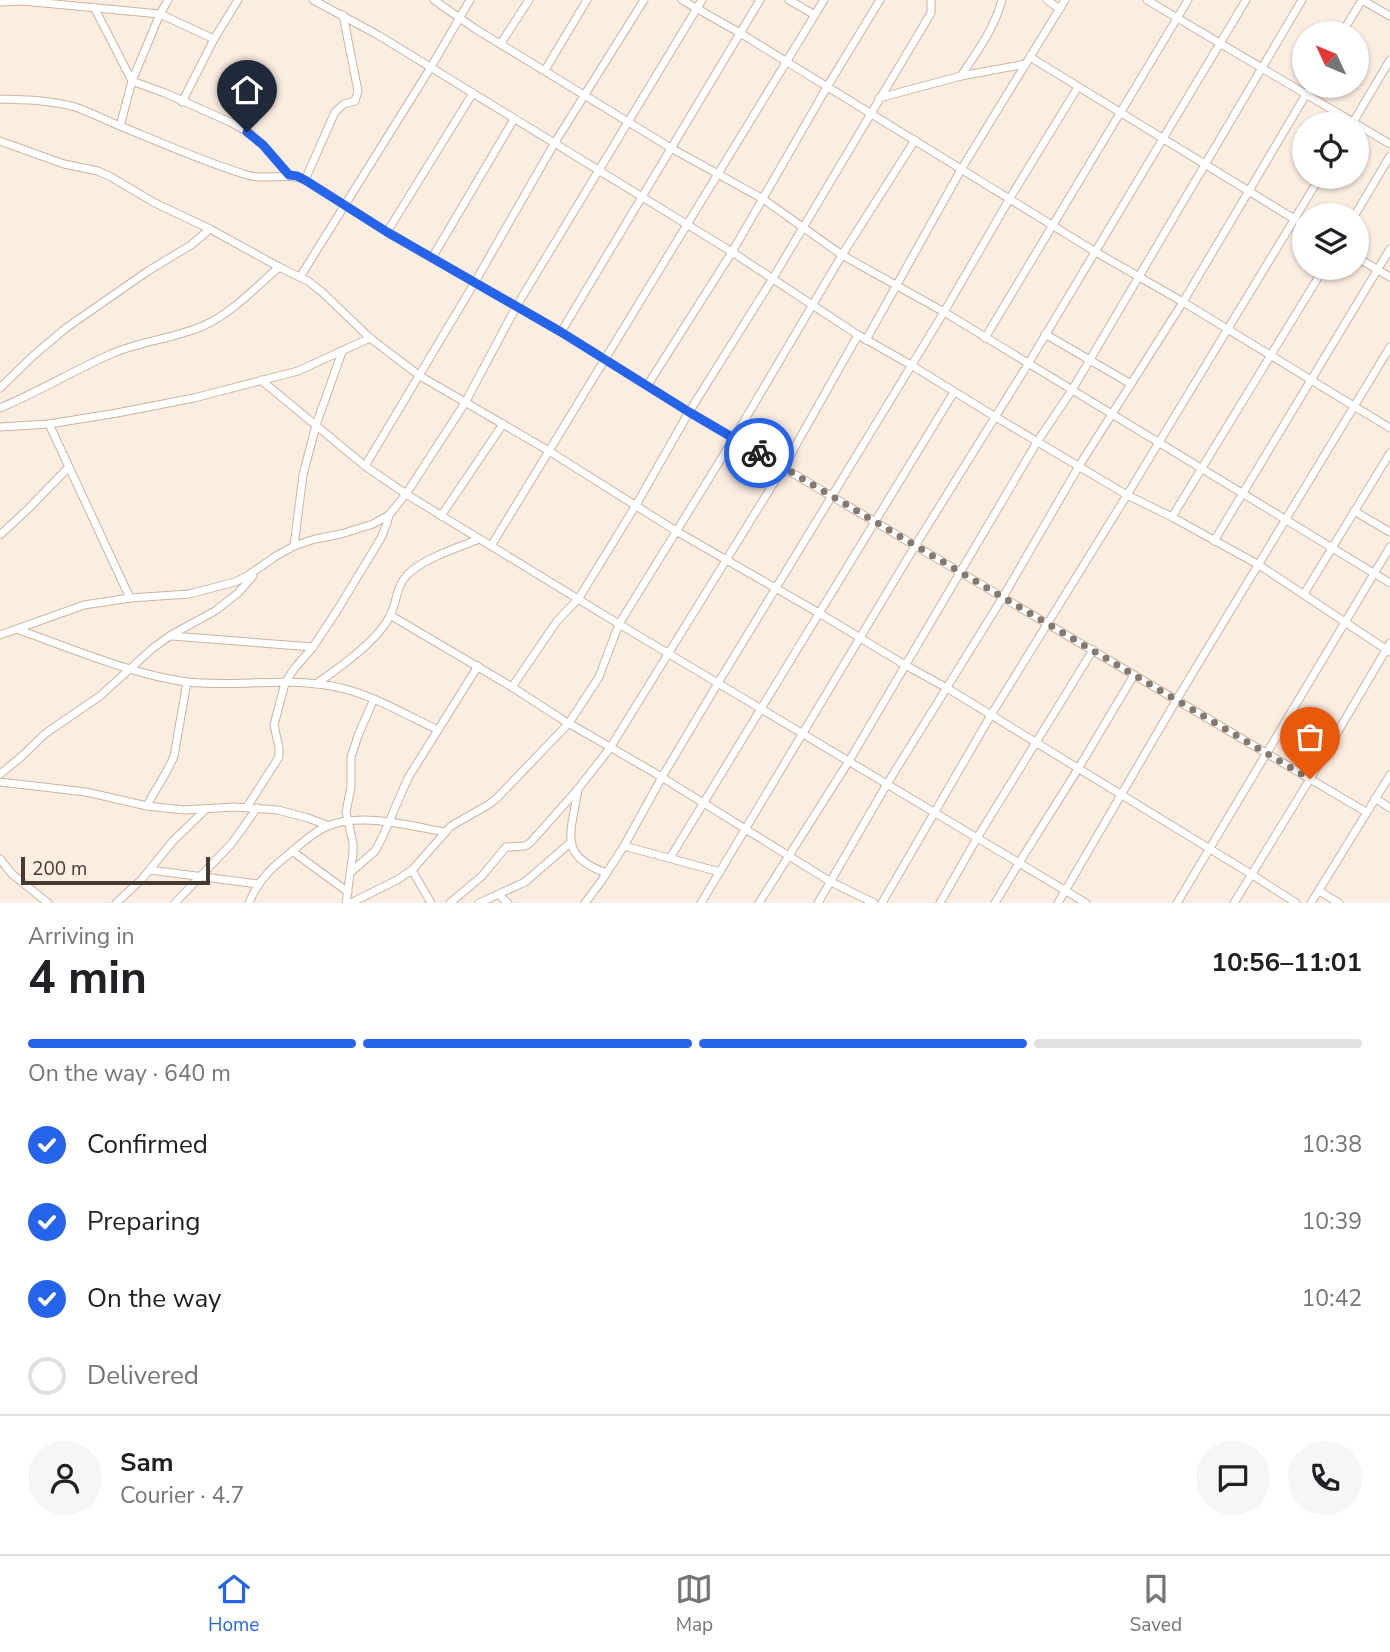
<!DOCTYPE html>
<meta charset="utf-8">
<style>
body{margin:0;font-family:"Nunito Sans",sans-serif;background:#f6f6f6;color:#202124;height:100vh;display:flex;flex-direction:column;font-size:26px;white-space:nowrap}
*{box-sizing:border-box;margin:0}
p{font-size:23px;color:#757577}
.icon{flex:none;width:38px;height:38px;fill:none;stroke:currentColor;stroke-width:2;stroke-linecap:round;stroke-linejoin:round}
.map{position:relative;height:903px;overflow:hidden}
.side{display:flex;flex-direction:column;background:#fff;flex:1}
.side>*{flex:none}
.needle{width:46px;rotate:314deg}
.buttons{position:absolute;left:1292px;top:21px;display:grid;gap:14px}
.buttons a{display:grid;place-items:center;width:77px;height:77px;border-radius:50%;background:#fff;box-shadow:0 2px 5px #0004;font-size:35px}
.scale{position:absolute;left:21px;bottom:18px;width:189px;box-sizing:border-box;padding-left:7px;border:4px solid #443a32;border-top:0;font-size:19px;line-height:24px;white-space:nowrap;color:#443a32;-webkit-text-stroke:5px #fcede1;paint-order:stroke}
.pin{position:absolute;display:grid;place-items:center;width:60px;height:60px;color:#fff;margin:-72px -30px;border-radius:50% 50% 50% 0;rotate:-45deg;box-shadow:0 0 7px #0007}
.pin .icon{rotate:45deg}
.courier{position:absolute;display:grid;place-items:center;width:70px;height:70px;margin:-35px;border:5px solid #2563eb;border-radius:50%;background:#fff;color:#222;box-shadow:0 2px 9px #0007}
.head em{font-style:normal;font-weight:700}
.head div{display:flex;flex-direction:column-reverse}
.head{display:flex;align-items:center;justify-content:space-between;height:119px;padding:0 28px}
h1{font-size:46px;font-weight:700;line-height:52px}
.bar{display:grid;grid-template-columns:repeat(4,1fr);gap:10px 7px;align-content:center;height:84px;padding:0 28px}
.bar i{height:9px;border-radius:5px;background:#e0e0e0}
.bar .on{background:#2563eb}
.bar p{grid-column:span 4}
.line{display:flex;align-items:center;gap:18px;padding:0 28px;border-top:2px solid #e0e0e0}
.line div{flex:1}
.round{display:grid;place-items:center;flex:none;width:74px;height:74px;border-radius:37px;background:#f6f6f6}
ol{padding:0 28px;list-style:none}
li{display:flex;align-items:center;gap:21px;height:77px}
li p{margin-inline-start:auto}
li .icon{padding:7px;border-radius:50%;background:#2563eb;color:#fff;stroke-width:4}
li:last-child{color:#757577}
li i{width:38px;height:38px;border:4px solid #e0e0e0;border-radius:50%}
.dock{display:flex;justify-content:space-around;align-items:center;height:98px;border-top:2px solid #e0e0e0;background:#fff;font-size:19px;color:#757577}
.dock a{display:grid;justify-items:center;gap:4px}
.dock .on{color:#2563eb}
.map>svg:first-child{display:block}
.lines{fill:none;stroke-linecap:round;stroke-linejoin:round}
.minor-casing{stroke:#cbb4a1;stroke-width:9}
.minor{stroke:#fff;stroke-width:7}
.done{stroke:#84796f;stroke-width:7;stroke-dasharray:0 12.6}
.route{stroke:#2563eb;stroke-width:9}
</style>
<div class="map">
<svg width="1390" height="903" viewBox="0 0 1390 903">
<rect width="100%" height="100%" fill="#fcede1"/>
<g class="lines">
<!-- minor casing -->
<g class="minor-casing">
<g id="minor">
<polyline points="313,0 378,35 732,252 858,335 911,365 994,416 1127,495 1172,517 1259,565 1390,652"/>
<polyline points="434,0 474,28 671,148 763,199 842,255 944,312 1390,583"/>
<polyline points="682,0 740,33 1094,251 1183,302 1390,428"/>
<polyline points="789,0 815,15"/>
<polyline points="1047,0 1060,9"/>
<polyline points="1147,0 1390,144"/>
<polyline points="1362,0 1390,16"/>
<polyline points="0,2 23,1 160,14 214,39"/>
<polyline points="94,7 132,81 165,93 230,122 248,132 263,145 289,175"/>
<polyline points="1342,33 1362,0"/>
<polyline points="501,43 529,0"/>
<polyline points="1030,57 1304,225"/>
<polyline points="545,70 587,0"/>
<path d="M961 76C977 52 994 29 1002 0"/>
<polyline points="879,98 961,76 1026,64"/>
<path d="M0 99C25 100 51 100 75 107 90 112 105 120 120 126 162 143 204 162 247 175 266 181 286 172 305 180L387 232 561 332 689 412 1366 812"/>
<polyline points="182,102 214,39 238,0"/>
<polyline points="1352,124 1390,60"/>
<polyline points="120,126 132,81 160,14 168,0"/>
<polyline points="0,141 64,164 98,171 111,177 155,203 210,229 279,267 308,281 322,292 370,338 420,376 549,451 676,531 819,613 905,665 947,688 1251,874 1296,903"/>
<polyline points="305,180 335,112 344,104 355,101 358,91 343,15"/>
<polyline points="1355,215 1390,156"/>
<polyline points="387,232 473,93"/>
<polyline points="1356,257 1390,277"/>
<polyline points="432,258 514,119"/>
<polyline points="300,277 431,67 470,0"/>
<polyline points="561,332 760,0"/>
<polyline points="1045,334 1131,384"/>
<polyline points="985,338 1188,0"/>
<polyline points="866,340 962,168 1065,0"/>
<polyline points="261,380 365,466 406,494 619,624 1086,903"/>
<polyline points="647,386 732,252 827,87 880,0"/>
<polyline points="0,388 34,355 66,328 148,271 191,245 210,229"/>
<path d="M0 408C38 392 73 371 111 354 140 341 173 339 203 326 232 313 255 288 279 267"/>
<polyline points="49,424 130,598"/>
<polyline points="0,427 49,424 117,413 194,398 298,371 370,338"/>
<polyline points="365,466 475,282 554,144 644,0"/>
<polyline points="1354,511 1390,532"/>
<polyline points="441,516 503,424"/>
<polyline points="1172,517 1324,268"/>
<polyline points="0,535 28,509 69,467"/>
<polyline points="1214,541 1390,249"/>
<polyline points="294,546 303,475 316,425 342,352"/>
<polyline points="491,546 824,0"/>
<polyline points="1304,594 1390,453"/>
<polyline points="390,615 512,687 563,720 655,773 831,882 874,903"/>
<path d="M19 630C71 648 133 675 187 682 232 687 280 678 325 685 365 690 402 713 438 730"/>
<polyline points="0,635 84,605 130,598 189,594 235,582 247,576 276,556 294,546 315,539 341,534 373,524 389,515 406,494 465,403 516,307 702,0"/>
<polyline points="172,636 313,647"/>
<path d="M316 684C339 668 379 640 391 614 397 601 396 587 407 575 424 558 457 548 479 539"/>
<polyline points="512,687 557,621 579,598 636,505 689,412 773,278 931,13 931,0"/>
<polyline points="0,774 21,757 46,733 100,696 153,648 171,635 215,611 238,593 253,576"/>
<polyline points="0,782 86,792 147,806 184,810 234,807 278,810 308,818 329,826"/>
<path d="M578 789C572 831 556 856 607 873"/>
<polyline points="1375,798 1390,808"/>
<path d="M147 806C155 789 167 774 174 756L187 682"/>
<polyline points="247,807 279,757 279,748 274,725 285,683 294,669 313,647 338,609 381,538 387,523 389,515"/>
<polyline points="624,846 720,872"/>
<polyline points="292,851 348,892"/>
<polyline points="670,858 954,392"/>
<polyline points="0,859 12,874 48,903"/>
<polyline points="150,870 258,884"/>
<polyline points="412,870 431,903"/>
<polyline points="352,871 375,851 382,838 408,778 478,666"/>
<polyline points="1319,891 1339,903"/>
<polyline points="499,895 508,903"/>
<polyline points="116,903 142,879 173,841 206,809"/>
<polyline points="175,903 232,843 257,808"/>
<path d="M249 903C257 882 271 868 289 854 301 844 313 832 328 826 361 812 411 826 445 832"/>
<polyline points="346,903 353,853 353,843 346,812 351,787 351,757 359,733 374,699"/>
<polyline points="351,903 397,880 412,870 451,826 488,805 497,798 569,723 599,677 619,624 734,438 842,255 915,140"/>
<polyline points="450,903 482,876 506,847 525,846 530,843 578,789 610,748 783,468 858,335"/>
<polyline points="479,903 525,882 570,843"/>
<polyline points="585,903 600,883 624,846 662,777 718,683 944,312 1010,198 1078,87"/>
<polyline points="701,903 915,546 1028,364 1246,0"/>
<polyline points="759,903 849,761 1037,442 1072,390 1302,0"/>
<polyline points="818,903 887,784 1003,597 1079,466 1183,302 1311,86"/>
<polyline points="882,903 991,715 1127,495 1320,177"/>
<polyline points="940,903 977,838 1093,650"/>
<polyline points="995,903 1019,863 1078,769 1134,675"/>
<polyline points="1058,903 1177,699 1390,347"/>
<polyline points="1177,903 1390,547"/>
<polyline points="1234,903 1310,779 1390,643"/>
<polyline points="1311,903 1390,775"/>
</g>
</g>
<!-- minor -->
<use href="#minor" class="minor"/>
</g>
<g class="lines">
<!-- done -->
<polyline class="done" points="759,453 1310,779"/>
<!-- route -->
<polyline class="route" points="247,132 263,145 289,175 297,176 305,180 387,232 561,332 689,412 759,453"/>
</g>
</svg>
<div class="buttons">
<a><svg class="needle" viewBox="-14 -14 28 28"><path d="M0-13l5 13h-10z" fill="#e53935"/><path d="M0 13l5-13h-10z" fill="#757577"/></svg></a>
<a><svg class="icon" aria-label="locate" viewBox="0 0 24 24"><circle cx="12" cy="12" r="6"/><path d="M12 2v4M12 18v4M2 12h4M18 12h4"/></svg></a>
<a><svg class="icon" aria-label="layers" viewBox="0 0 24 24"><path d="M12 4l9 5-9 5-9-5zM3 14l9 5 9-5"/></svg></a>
</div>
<div class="scale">200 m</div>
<div class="pin" style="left:1310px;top:779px;background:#ea580c"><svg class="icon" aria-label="bag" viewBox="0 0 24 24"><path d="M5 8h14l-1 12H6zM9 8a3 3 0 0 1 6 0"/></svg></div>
<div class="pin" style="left:247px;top:132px;background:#1f2937"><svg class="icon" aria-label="home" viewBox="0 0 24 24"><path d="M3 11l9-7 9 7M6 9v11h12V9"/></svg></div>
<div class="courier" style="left:759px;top:453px"><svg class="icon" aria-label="bike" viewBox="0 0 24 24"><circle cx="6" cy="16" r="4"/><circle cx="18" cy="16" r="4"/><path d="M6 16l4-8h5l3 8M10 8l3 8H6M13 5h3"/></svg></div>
</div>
<section class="side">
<div class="head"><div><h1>4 min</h1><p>Arriving in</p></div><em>10:56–11:01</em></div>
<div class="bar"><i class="on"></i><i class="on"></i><i class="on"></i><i></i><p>On the way · 640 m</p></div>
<ol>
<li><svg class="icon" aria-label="check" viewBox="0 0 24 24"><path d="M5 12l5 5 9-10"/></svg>Confirmed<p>10:38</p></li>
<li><svg class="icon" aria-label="check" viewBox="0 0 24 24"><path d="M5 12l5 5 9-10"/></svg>Preparing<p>10:39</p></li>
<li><svg class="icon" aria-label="check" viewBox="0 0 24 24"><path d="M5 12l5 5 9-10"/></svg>On the way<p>10:42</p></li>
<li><i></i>Delivered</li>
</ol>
<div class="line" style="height:126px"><a class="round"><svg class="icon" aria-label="person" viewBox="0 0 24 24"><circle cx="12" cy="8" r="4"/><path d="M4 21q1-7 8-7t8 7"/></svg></a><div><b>Sam</b><p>Courier · 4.7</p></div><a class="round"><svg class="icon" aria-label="chat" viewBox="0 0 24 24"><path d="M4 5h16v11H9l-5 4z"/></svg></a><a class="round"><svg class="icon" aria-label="phone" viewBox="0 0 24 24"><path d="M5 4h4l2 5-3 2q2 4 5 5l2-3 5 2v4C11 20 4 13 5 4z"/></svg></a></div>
</section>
<nav class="dock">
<a class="on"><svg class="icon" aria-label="home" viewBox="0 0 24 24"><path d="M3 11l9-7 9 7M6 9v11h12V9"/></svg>Home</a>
<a><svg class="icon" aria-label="map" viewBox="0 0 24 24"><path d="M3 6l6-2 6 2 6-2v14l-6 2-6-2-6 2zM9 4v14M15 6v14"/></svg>Map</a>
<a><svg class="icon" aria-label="saved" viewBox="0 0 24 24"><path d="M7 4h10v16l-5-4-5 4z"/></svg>Saved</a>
</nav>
